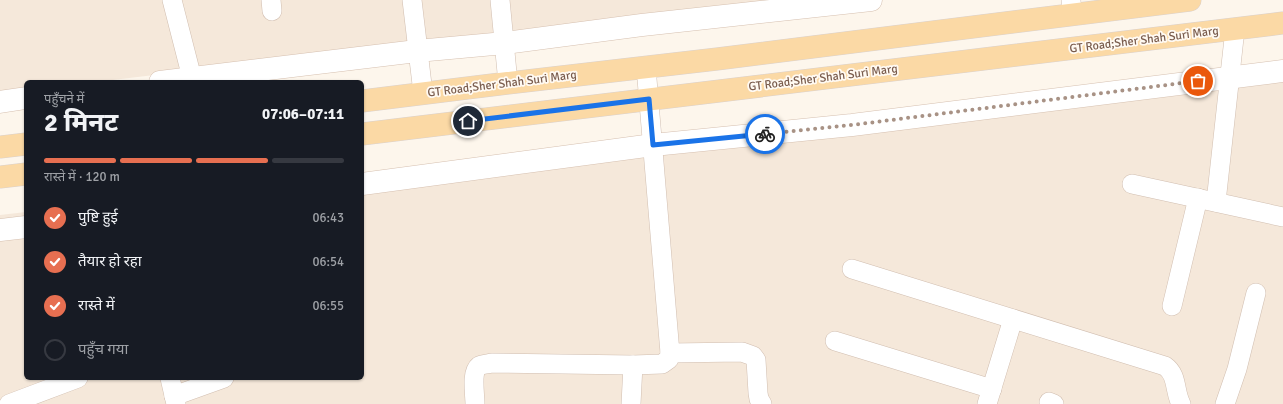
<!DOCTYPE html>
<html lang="hi">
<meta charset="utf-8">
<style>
body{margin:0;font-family:Signika,"Noto Sans Devanagari",sans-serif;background:#20242c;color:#f1f3f6;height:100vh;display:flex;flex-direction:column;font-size:15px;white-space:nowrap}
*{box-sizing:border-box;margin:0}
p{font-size:13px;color:#9ea1a6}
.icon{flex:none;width:22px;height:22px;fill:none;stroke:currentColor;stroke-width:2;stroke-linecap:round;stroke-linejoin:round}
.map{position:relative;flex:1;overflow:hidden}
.details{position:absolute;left:24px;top:80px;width:340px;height:300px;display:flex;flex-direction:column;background:#171b24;border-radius:6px;box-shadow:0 1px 3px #0004}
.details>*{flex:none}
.pin{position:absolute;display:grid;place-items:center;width:34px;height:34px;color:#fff;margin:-17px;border:2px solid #fff;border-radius:50%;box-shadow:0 1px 4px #0007}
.courier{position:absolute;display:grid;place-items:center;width:40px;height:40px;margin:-20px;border:3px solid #1a73e8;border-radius:50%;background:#fff;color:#222;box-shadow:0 1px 5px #0007}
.overview em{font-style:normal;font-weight:700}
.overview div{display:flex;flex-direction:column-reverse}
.overview{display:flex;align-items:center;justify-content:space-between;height:68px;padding:0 20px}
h1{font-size:26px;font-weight:700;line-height:30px}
.bar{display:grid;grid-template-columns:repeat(4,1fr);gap:6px 4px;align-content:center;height:48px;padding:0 20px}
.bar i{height:5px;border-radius:3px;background:#363941}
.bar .on{background:#e76f51}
.bar p{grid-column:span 4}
ol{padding:0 20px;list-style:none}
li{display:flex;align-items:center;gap:12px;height:44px}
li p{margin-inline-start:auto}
li .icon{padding:4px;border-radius:50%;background:#e76f51;color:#fff;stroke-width:4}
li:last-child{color:#9ea1a6}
li i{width:22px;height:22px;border:2px solid #363941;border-radius:50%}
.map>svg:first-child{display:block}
.residential{fill:#f5e8da}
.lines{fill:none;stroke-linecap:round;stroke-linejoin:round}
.minor-casing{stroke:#d1beb0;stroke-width:20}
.secondary-casing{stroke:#d6c0b0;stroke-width:23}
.primary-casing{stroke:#dad1cd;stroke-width:23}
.minor{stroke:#fff;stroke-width:19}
.secondary{stroke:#fff;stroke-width:22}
.primary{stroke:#fbd9a5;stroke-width:22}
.done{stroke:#a89285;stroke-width:4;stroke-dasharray:0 7.2}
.route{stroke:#1a73e8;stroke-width:5}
.labels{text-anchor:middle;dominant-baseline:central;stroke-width:3.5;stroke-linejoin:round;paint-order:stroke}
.street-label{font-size:12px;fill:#7a5c4d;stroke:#fffaf3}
</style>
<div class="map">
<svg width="1283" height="404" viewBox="0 0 1283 404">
<rect width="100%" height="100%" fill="#fdf6ec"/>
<!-- residential -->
<g class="residential">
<polygon points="0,0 779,0 96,82 26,82 26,90 0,94"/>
<polygon points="1283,72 1283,404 0,404 0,215 26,212 26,378 362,378 362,180"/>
</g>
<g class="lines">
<!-- minor casing -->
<g class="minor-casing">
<g id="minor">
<polyline points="172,0 193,82"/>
<polyline points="271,0 272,11"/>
<polyline points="412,0 423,93"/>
<polyline points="500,0 508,83"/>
<polyline points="1071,0 1072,15"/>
<polyline points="1132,184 1283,217"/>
<polyline points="1216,202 1235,29"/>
<path d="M852 269 1165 366C1178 375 1174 391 1181 404"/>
<polyline points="1172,306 1198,198"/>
<polyline points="835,341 992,389"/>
<polyline points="670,353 742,352 753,356 756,360 758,393 759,399 762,404"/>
<polyline points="170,378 176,404"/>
<polyline points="174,396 224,378"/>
<polyline points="1049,402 1054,404"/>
<polyline points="9,404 78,378"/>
<path d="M475 404C475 395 471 372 479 366 482 364 488 364 492 363L633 365 662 364 669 359 670 353 646 67"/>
<polyline points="631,404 633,365"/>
<polyline points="987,404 1013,319"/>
<polyline points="1225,404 1237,369 1256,293"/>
</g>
</g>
<!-- secondary casing -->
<g class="secondary-casing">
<g id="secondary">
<polyline points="160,82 417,51 505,43 642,25 871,0"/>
<polyline points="0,102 26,98"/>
<polyline points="362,184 653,145 852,125 1283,71"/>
<polyline points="0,230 26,227"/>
</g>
</g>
<!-- primary casing -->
<g class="primary-casing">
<g id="primary">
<polyline points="362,101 508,83 717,59 1190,0"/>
<polyline points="362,134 1283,23"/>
<polyline points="0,147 26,144"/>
<polyline points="0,177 26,174"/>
</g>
</g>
<!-- minor -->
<use href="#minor" class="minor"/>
<!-- secondary -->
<use href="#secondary" class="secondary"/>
<!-- primary -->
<use href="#primary" class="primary"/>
</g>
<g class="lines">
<!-- done -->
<polyline class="done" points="765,134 852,125 1198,81"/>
<!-- route -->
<polyline class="route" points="468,121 649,99 653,145 765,134"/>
</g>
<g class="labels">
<!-- street labels -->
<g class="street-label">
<text transform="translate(1144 40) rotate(-7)">GT Road;Sher Shah Suri Marg</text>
<text transform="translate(823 78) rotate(-7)">GT Road;Sher Shah Suri Marg</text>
<text transform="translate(502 84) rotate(-7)">GT Road;Sher Shah Suri Marg</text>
</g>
</g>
</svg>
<div class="pin" style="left:1198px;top:81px;background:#ea580c"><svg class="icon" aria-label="bag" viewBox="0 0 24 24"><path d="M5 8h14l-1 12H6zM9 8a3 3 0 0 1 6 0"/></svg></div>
<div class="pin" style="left:468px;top:121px;background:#1f2937"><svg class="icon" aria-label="home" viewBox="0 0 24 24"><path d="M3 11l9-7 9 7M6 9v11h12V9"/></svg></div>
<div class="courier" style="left:765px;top:134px"><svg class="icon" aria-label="bike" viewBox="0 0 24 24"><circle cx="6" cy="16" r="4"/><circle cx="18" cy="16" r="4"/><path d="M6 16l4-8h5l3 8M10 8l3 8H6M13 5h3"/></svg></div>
<section class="details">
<div class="overview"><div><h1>2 मिनट</h1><p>पहुँचने में</p></div><em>07:06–07:11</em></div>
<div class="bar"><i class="on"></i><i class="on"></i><i class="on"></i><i></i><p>रास्ते में · 120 m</p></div>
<ol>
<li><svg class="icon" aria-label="check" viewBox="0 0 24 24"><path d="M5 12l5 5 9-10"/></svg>पुष्टि हुई<p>06:43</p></li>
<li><svg class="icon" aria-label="check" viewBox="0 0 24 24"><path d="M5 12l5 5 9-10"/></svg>तैयार हो रहा<p>06:54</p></li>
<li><svg class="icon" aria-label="check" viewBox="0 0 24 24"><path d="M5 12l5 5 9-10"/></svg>रास्ते में<p>06:55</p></li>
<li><i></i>पहुँच गया</li>
</ol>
</section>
</div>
